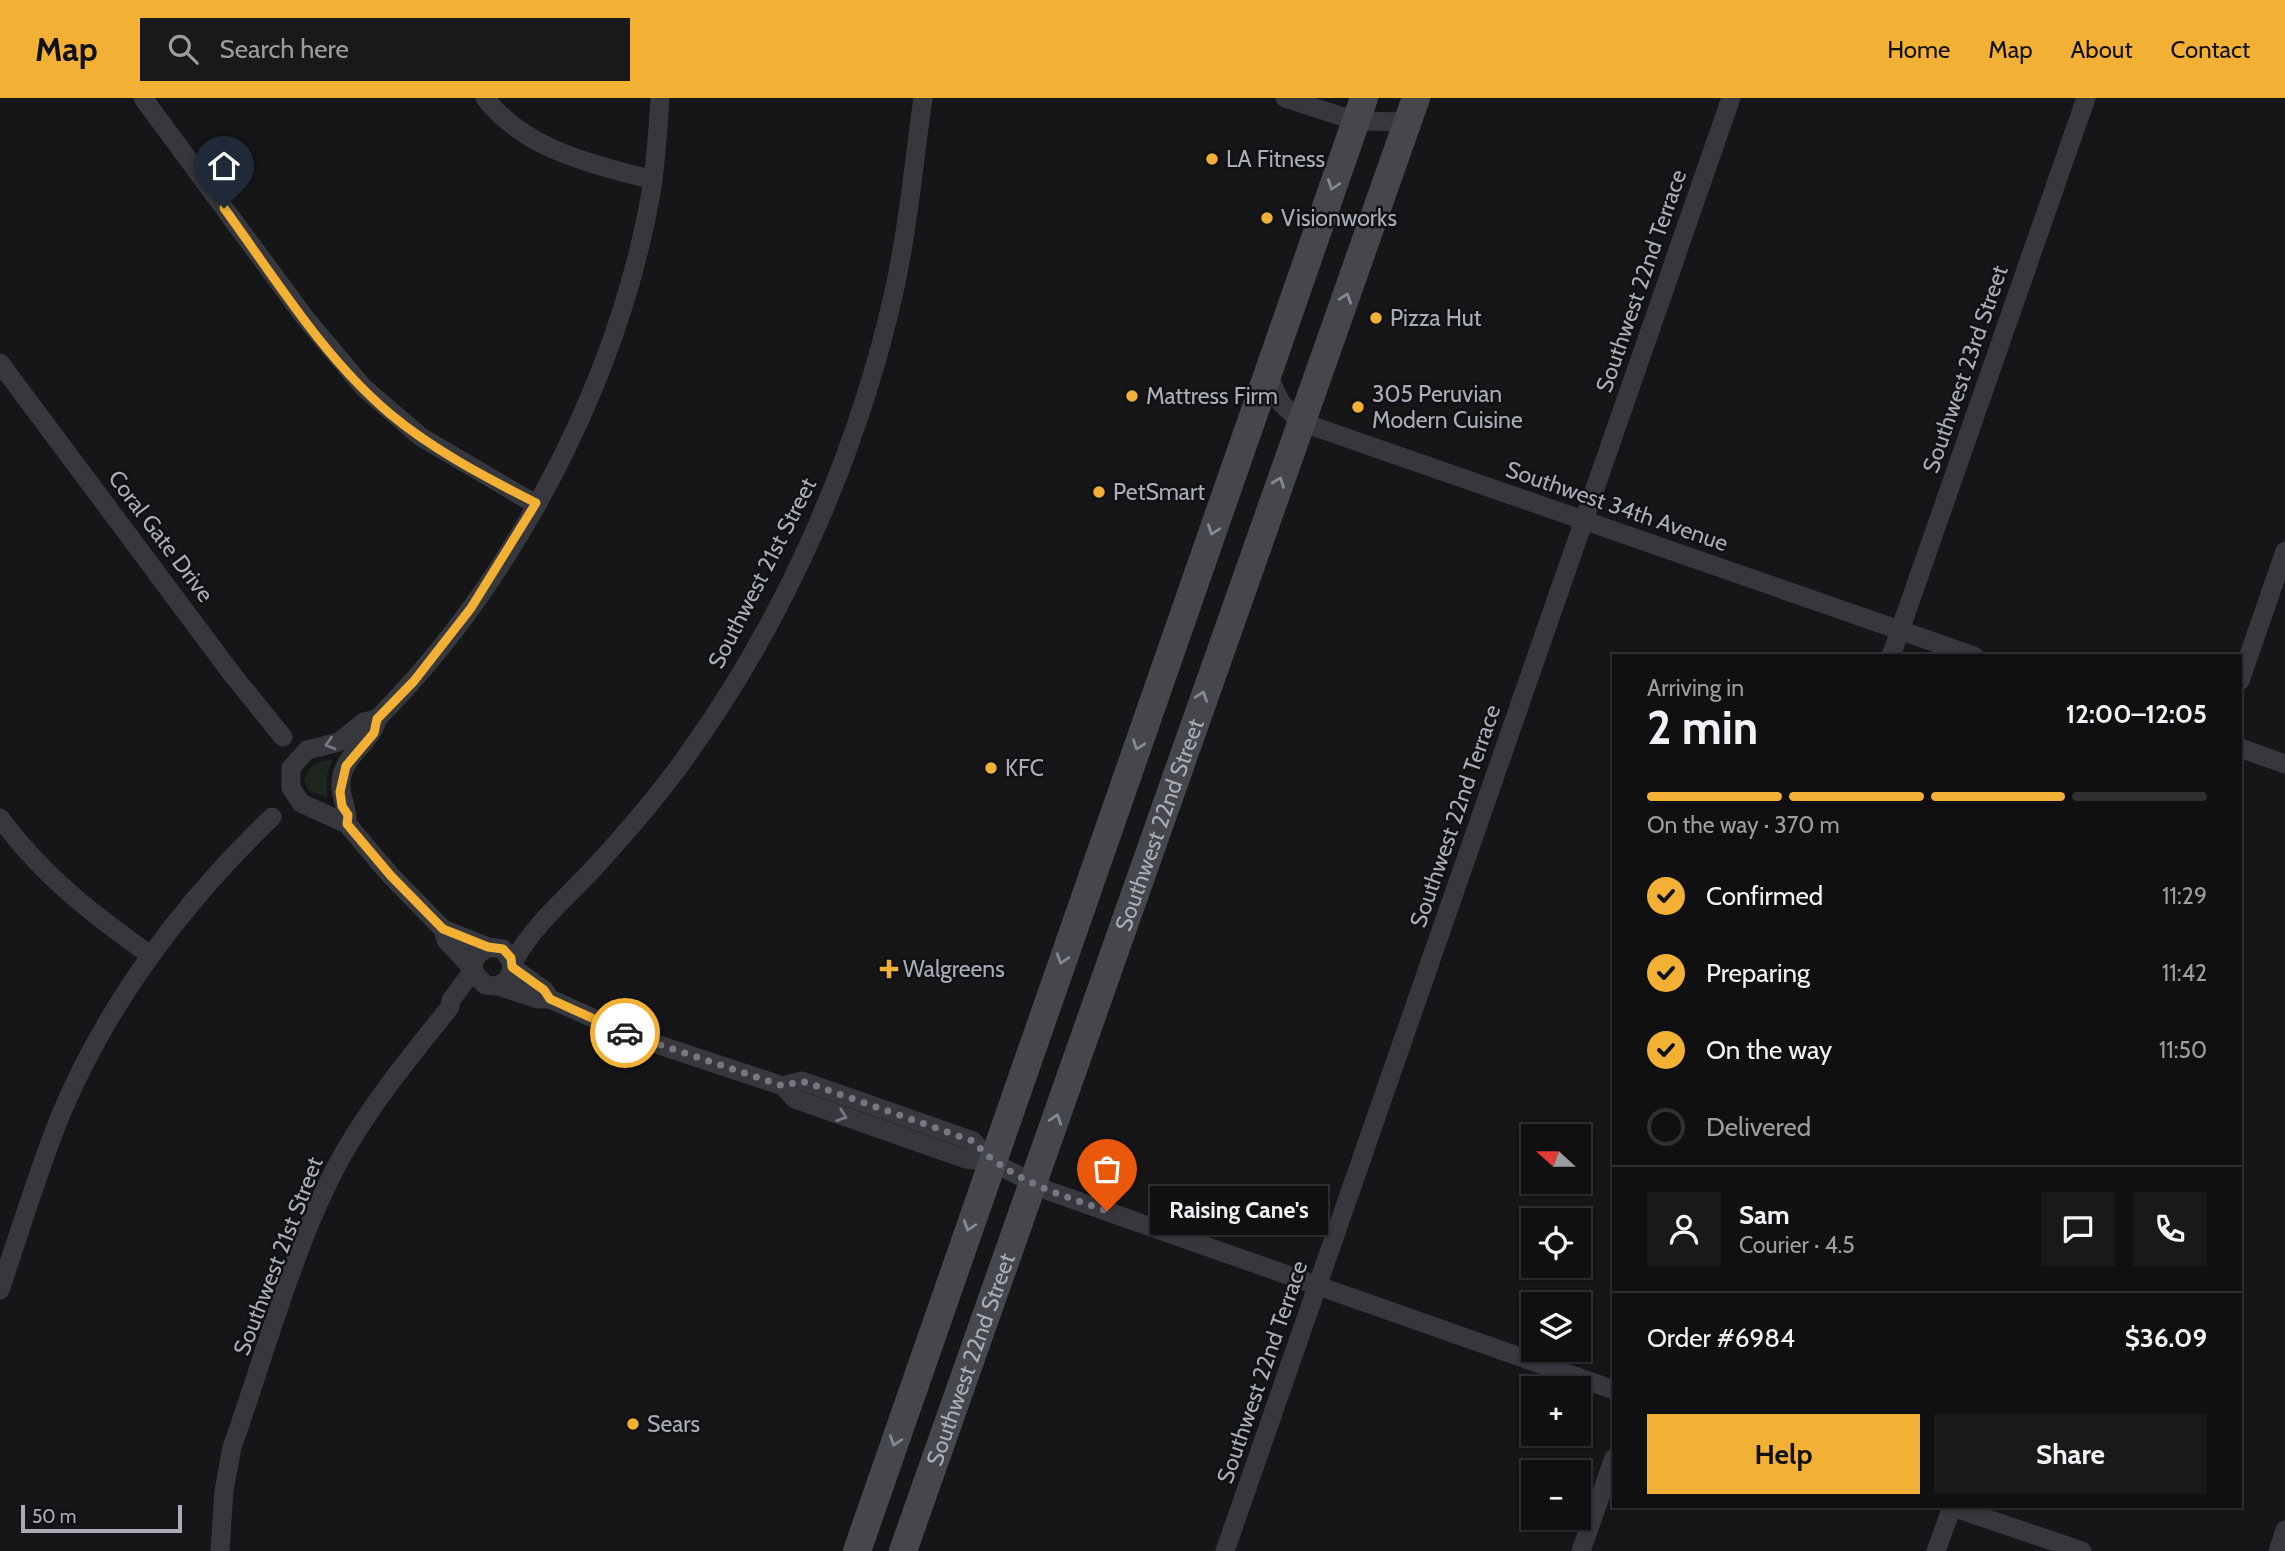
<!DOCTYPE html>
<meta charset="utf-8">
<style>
body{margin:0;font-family:Cabin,sans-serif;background:#19191b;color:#f1f3f6;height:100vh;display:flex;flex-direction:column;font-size:26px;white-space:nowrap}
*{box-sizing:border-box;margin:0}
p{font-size:23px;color:#9c9d9f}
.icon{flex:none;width:38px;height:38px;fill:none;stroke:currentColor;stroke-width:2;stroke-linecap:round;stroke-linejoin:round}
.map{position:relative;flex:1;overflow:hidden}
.details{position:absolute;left:1612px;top:556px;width:630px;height:854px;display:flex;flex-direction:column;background:#101012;border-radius:0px;box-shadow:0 2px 5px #0004,0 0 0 2px #303032}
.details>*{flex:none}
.needle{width:46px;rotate:291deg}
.controls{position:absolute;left:1521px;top:1026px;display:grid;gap:14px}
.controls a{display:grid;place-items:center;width:70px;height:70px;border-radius:0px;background:#101012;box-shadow:0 2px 5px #0004,0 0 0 2px #303032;font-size:35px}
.scale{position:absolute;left:21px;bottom:18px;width:161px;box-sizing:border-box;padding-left:7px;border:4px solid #a8adb8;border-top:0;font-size:19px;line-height:24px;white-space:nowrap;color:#a8adb8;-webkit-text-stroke:5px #111113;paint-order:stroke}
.pin{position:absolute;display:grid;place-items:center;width:60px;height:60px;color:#fff;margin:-72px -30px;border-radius:50% 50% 50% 0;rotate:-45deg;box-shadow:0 0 7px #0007}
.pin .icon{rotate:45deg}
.courier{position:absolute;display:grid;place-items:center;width:70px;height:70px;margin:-35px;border:5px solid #f2b134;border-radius:50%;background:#fff;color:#222;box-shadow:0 2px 9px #0007}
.bubble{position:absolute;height:49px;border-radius:0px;background:#101012;box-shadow:0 2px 5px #0004,0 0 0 2px #303032;font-size:23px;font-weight:800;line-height:49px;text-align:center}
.head em{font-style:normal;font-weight:800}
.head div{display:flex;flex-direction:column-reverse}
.head{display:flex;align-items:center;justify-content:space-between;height:119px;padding:0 35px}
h1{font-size:46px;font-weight:800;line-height:52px}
.bar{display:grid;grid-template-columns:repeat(4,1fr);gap:10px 7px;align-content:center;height:84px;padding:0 35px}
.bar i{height:9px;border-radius:5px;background:#303032}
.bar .selected{background:#f2b134}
.bar p{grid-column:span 4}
.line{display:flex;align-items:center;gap:18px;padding:0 35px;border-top:2px solid #303032}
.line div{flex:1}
.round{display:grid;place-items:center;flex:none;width:74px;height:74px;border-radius:0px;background:#19191b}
ol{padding:0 35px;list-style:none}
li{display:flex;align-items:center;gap:21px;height:77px}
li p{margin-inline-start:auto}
li .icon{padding:7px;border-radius:50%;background:#f2b134;color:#111;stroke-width:4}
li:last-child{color:#9c9d9f}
li i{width:38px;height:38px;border:4px solid #303032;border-radius:50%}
.primary-button{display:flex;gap:14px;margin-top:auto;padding:14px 35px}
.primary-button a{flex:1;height:80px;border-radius:0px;background:#f2b134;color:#111;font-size:28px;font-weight:800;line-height:80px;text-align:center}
.primary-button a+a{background:#19191b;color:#f1f3f6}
header{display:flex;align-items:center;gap:42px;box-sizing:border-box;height:98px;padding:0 35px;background:#f2b134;color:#111}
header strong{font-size:33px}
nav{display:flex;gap:38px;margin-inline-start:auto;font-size:24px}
.search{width:490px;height:63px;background:#19191b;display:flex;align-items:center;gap:18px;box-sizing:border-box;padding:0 24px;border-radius:0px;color:#9c9d9f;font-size:26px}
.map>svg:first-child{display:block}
.green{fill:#1e261f}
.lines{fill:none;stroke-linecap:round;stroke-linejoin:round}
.street{stroke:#37383d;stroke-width:19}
.secondary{stroke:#45474d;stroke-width:28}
.oneway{stroke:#858993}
.oneway2{stroke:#757881}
.done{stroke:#757880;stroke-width:7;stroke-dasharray:0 12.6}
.route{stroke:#f2b134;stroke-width:9}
.poi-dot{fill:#f2b134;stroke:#111113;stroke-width:2.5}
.labels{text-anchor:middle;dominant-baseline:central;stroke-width:5;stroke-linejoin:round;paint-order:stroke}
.poi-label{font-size:23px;fill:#a8adb8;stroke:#111113;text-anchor:start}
.street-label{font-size:23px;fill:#a8adb8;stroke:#111113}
</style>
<header>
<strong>Map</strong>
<div class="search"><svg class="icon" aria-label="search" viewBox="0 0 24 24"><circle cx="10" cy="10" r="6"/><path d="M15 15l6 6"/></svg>Search here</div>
<nav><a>Home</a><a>Map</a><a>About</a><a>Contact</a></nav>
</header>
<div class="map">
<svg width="2285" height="1453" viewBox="0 0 2285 1453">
<rect width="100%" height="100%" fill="#161618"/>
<!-- green -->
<path class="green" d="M333 661 327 677V700L309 693 304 683C308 665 317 665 333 661Z"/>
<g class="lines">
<!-- street -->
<g class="street">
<polyline points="143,0 306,221 364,290 421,339 535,406"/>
<path d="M485 0C527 53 590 65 653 82"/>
<polyline points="1285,0 1356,23 1408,24"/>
<polyline points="0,265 232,576 283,639"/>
<polyline points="1267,275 1281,305 1301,324 1974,558"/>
<polyline points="1891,558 2086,0"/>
<polyline points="2240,583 2285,453"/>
<polyline points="2240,650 2285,666"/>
<path d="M0 720C43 778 91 815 150 857"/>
<polyline points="347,726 301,705 291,690 291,670 307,652 339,644 364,624 377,621"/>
<polyline points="443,831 446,842 472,870"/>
<path d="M488 849 443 831 391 778 347 726C349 709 337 696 342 677 348 654 372 644 377 621 513 484 617 286 651 95 656 64 658 32 660 0"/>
<path d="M512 865 503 851 488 849 475 859 473 873 485 887 498 888 508 881C512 874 511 867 515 861 534 827 567 799 594 770 627 734 660 696 688 656 786 519 857 357 894 194 908 130 914 64 923 0"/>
<polyline points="512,869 544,892 550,901"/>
<polyline points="498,888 538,901 550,901 638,940 783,988 795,1001 966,1061 992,1064"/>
<polyline points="783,988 802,983 973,1043 992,1064 1049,1093 1614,1292"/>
<path d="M0 1192C20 1133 38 1073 61 1016 109 902 184 804 272 719"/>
<polyline points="1952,1409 2082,1453"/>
<path d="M220 1453 224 1393 232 1349C266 1255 296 1137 346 1051 376 1000 413 955 450 909L451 902 473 873"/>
<polyline points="1225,1453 1731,0"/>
<polyline points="1581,1453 1614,1360"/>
<polyline points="1936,1453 1952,1409"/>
<polyline points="2278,1453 2285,1432"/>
</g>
<!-- secondary -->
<g class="secondary">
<polyline points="857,1453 1364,0"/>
<path id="s1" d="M903 1453 1416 0"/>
</g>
</g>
<!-- one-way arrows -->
<defs><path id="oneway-chevron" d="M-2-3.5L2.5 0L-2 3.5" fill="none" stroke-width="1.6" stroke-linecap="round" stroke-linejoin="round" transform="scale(1.75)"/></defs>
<g class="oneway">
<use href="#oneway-chevron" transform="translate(1333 87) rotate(109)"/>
<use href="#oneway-chevron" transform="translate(1346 200) rotate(-71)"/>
<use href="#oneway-chevron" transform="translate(1279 384) rotate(-69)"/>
<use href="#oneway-chevron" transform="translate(1213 432) rotate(109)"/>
<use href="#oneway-chevron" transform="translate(1202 598) rotate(-71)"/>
<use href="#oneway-chevron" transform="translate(1138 647) rotate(110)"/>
<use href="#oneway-chevron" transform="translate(1062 861) rotate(108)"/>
<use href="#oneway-chevron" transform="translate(1056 1021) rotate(-72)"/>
<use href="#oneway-chevron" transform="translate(969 1128) rotate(109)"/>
<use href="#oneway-chevron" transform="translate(895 1343) rotate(109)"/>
</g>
<g class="oneway2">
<use href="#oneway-chevron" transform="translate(330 646) rotate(163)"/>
<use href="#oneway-chevron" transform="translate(842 1018) rotate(19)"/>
</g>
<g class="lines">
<!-- done -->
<path class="done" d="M625 935 783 988 802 983 973 1043C1008 1082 1059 1096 1107 1113"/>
<!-- route -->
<path class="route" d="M224 110C275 180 323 259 389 315 433 352 485 379 536 405L471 510 414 583 377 621 374 635 346 668 340 694 342 708 348 717 347 726 391 778 443 831 488 849 503 851 511 860 512 869 544 892 550 901 625 935"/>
</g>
<!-- markers -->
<g class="poi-dot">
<circle cx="1212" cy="61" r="7"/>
<circle cx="1267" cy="120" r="7"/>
<circle cx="1376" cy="220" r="7"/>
<circle cx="1132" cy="298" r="7"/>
<circle cx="1358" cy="309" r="7"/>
<circle cx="1099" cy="394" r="7"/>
<circle cx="991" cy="670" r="7"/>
<path d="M885.5 860.5h7v7h7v7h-7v7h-7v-7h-7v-7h7z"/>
<circle cx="633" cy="1326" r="7"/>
</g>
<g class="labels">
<!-- poi labels -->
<g class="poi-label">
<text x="1226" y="61">LA Fitness</text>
<text x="1281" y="120">Visionworks</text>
<text x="1390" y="220">Pizza Hut</text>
<text x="1372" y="296">305 Peruvian<tspan x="1372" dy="26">Modern Cuisine</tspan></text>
<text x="1146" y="298">Mattress Firm</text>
<text x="1113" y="394">PetSmart</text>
<text x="1005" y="670">KFC</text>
<text x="903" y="871">Walgreens</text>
<text x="647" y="1326">Sears</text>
</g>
<!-- street labels -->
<g class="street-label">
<text transform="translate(1641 183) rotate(-71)">Southwest 22nd Terrace</text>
<text transform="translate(1965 271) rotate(-71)">Southwest 23rd Street</text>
<text transform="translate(1617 408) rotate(19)">Southwest 34th Avenue</text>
<text transform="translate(161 438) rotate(53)">Coral Gate Drive</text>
<text transform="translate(762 475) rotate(-63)">Southwest 21st Street</text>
<text transform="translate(1455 718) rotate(-71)">Southwest 22nd Terrace</text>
<text stroke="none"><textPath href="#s1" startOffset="770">Southwest 22nd Street</textPath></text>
<text transform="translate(278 1158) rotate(-69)">Southwest 21st Street</text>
<text stroke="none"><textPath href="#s1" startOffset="203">Southwest 22nd Street</textPath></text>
<text transform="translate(1262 1274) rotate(-71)">Southwest 22nd Terrace</text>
</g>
</g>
</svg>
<div class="controls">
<a><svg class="needle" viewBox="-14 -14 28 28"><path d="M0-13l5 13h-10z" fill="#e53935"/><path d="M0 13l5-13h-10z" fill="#9c9d9f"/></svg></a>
<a><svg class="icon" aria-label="locate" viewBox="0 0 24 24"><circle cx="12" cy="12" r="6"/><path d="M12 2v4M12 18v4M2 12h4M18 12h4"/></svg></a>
<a><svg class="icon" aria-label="layers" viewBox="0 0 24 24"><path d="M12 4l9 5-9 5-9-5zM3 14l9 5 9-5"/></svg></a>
<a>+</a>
<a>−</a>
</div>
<div class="scale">50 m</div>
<div class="pin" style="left:1107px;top:1113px;background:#ea580c"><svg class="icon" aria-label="bag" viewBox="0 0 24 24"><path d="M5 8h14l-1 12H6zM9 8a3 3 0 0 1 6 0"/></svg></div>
<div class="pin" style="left:224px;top:110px;background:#1f2937"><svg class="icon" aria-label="home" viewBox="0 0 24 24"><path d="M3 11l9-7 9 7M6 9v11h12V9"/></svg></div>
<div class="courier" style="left:625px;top:935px"><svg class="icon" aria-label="car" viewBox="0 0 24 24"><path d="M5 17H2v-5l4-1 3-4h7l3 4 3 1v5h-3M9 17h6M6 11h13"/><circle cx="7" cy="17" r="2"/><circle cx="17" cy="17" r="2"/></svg></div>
<div class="bubble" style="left:1150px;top:1088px;width:178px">Raising Cane's</div>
<section class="details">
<div class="head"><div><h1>2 min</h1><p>Arriving in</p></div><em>12:00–12:05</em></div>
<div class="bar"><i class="selected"></i><i class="selected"></i><i class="selected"></i><i></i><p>On the way · 370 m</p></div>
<ol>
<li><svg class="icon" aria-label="check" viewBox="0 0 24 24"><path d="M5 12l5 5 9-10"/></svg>Confirmed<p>11:29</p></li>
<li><svg class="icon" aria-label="check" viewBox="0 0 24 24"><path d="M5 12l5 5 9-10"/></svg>Preparing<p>11:42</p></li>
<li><svg class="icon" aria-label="check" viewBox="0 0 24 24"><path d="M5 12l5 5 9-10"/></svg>On the way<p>11:50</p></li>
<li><i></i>Delivered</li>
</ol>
<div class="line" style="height:126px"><a class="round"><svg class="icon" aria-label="person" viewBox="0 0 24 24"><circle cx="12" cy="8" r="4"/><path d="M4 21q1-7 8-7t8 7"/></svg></a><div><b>Sam</b><p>Courier · 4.5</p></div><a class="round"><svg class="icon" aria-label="chat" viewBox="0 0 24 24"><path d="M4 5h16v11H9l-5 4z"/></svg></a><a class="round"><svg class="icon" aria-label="phone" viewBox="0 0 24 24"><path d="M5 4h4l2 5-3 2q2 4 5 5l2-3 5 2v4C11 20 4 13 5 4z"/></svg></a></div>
<div class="line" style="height:91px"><div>Order #6984</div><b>$36.09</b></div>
<div class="primary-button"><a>Help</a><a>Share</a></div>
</section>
</div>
